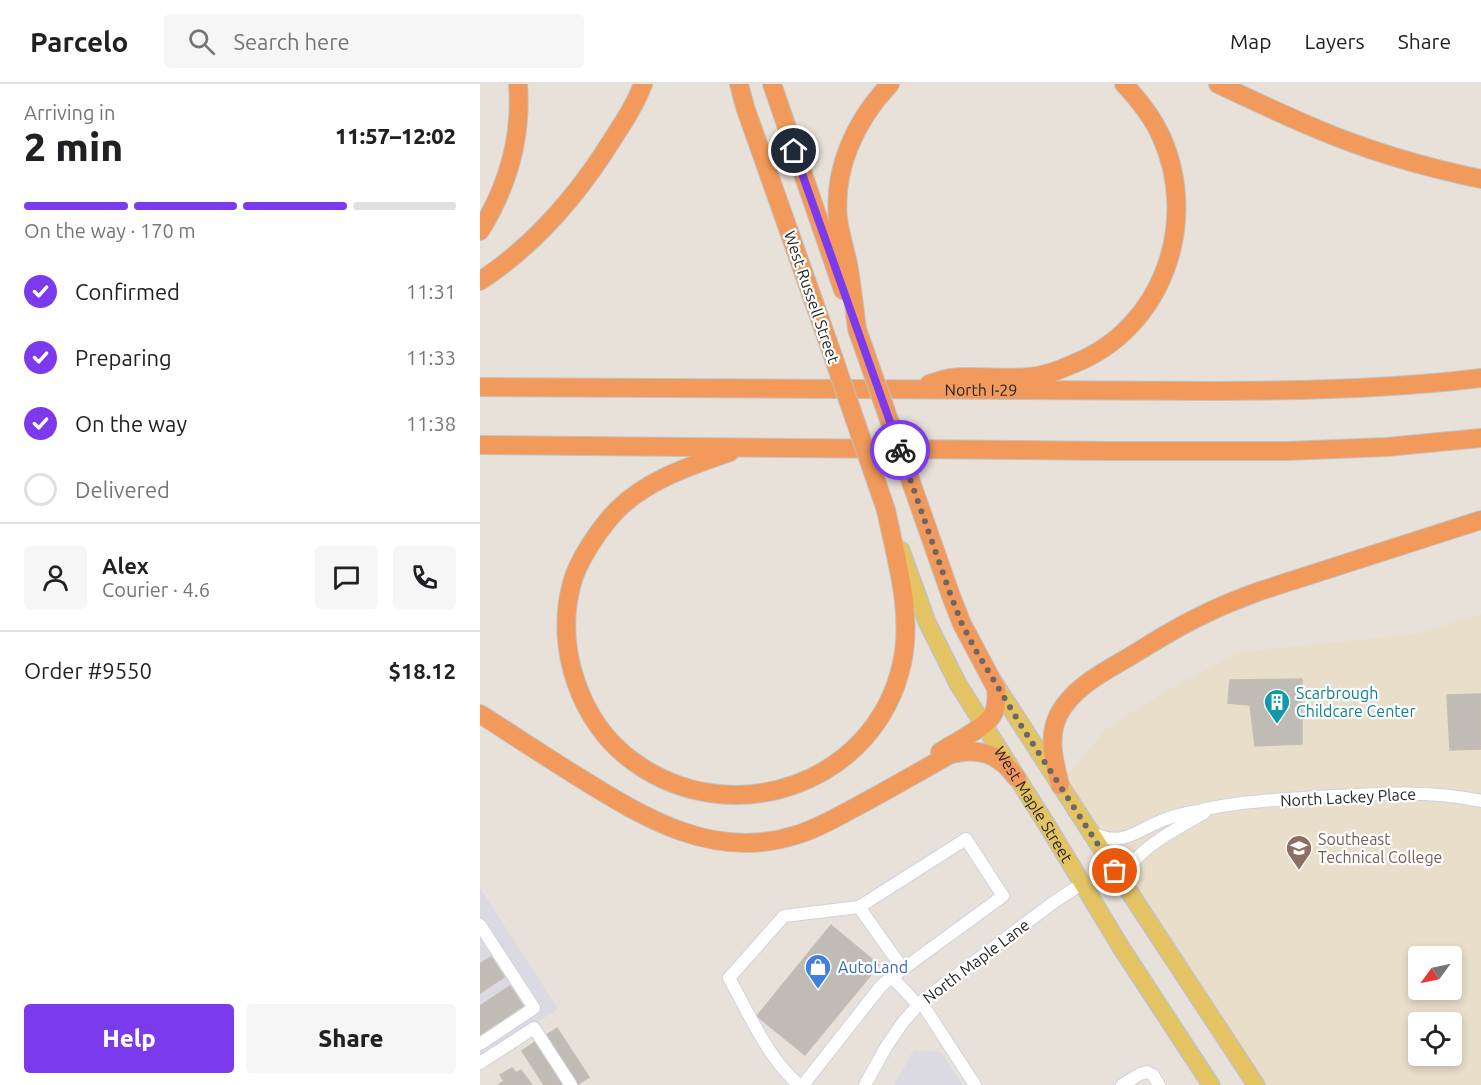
<!DOCTYPE html>
<meta charset="utf-8">
<style>
body{margin:0;font-family:Ubuntu,sans-serif;background:#f6f6f6;color:#202124;height:100vh;display:flex;flex-direction:column;font-size:22px;white-space:nowrap}
*{box-sizing:border-box;margin:0}
p{font-size:20px;color:#757577}
.icon{flex:none;width:33px;height:33px;fill:none;stroke:currentColor;stroke-width:2;stroke-linecap:round;stroke-linejoin:round}
.map{position:relative;flex:1;overflow:hidden}
.panel{display:flex;flex-direction:column;background:#fff;width:480px}
.panel>*{flex:none}
.needle{width:39px;rotate:237deg}
.controls{position:absolute;left:928px;top:862px;display:grid;gap:12px}
.controls a{display:grid;place-items:center;width:54px;height:54px;border-radius:6px;background:#fff;box-shadow:0 3px 9px #0003;font-size:30px}
.pin{position:absolute;display:grid;place-items:center;width:51px;height:51px;color:#fff;margin:-26px;border:3px solid #fff;border-radius:50%;box-shadow:0 2px 6px #0007}
.courier{position:absolute;display:grid;place-items:center;width:60px;height:60px;margin:-30px;border:4px solid #7c3aed;border-radius:50%;background:#fff;color:#222;box-shadow:0 2px 8px #0007}
.overview em{font-style:normal;font-weight:800}
.overview div{display:flex;flex-direction:column-reverse}
.overview{display:flex;align-items:center;justify-content:space-between;height:102px;padding:0 24px}
h1{font-size:39px;font-weight:800;line-height:45px}
.bar{display:grid;grid-template-columns:repeat(4,1fr);gap:9px 6px;align-content:center;height:72px;padding:0 24px}
.bar i{height:8px;border-radius:4px;background:#e0e0e0}
.bar .current{background:#7c3aed}
.bar p{grid-column:span 4}
.line{display:flex;align-items:center;gap:15px;padding:0 24px;border-top:2px solid #e0e0e0}
.line div{flex:1}
.round{display:grid;place-items:center;flex:none;width:63px;height:63px;border-radius:6px;background:#f6f6f6}
ol{padding:0 24px;list-style:none}
li{display:flex;align-items:center;gap:18px;height:66px}
li p{margin-inline-start:auto}
li .icon{padding:6px;border-radius:50%;background:#7c3aed;color:#fff;stroke-width:4}
li:last-child{color:#757577}
li i{width:33px;height:33px;border:3px solid #e0e0e0;border-radius:50%}
.primary-button{display:flex;gap:12px;margin-top:auto;padding:12px 24px}
.primary-button a{flex:1;height:69px;border-radius:6px;background:#7c3aed;color:#fff;font-size:24px;font-weight:800;line-height:69px;text-align:center}
.primary-button a+a{background:#f6f6f6;color:#202124}
header{display:flex;align-items:center;gap:36px;box-sizing:border-box;height:84px;padding:0 30px;background:#fff;border-bottom:2px solid #e0e0e0}
header strong{font-size:28px}
nav{display:flex;gap:33px;margin-inline-start:auto;font-size:21px}
.search{width:420px;height:54px;background:#f6f6f6;display:flex;align-items:center;gap:15px;box-sizing:border-box;padding:0 21px;border-radius:6px;color:#757577;font-size:22px}
main{display:flex;flex:1;min-height:0}
.map>svg:first-child{display:block}
.industrial{fill:#dbd9e1}
.education{fill:#e9dec9;fill-rule:evenodd}
.building{fill:#c0bbb5;stroke:#c3bdb3;stroke-width:1.5}
.lines{fill:none;stroke-linecap:round;stroke-linejoin:round}
.minor-casing{stroke:#ced2df;stroke-width:14}
.major-casing{stroke:#c2c2c2;stroke-width:19}
.highway-casing{stroke:#c2c2c2;stroke-width:20}
.minor{stroke:#fff;stroke-width:12}
.major{stroke:#e4c462;stroke-width:16}
.highway{stroke:#f19a5b;stroke-width:18}
.highway-bridge-casing{stroke:#c2c2c2;stroke-width:20;stroke-linecap:butt}
.highway-bridge{stroke:#f19a5b;stroke-width:18}
.done{stroke:#6a6765;stroke-width:6;stroke-dasharray:0 10.8}
.route{stroke:#7c3aed;stroke-width:8}
.labels{text-anchor:middle;dominant-baseline:central;stroke-width:4.5;stroke-linejoin:round;paint-order:stroke}
.street-label{font-size:16px;fill:#262626;stroke:#fff}
.culture-label{font-size:16px;fill:#0d838f;stroke:#fff;text-anchor:start}
.education-label{font-size:16px;fill:#785e54;stroke:#fff;text-anchor:start}
.shop-label{font-size:16px;fill:#366cbe;stroke:#fff;text-anchor:start}
</style>
<header>
<strong>Parcelo</strong>
<div class="search"><svg class="icon" aria-label="search" viewBox="0 0 24 24"><circle cx="10" cy="10" r="6"/><path d="M15 15l6 6"/></svg>Search here</div>
<nav><a>Map</a><a>Layers</a><a>Share</a></nav>
</header>
<main>
<section class="panel">
<div class="overview"><div><h1>2 min</h1><p>Arriving in</p></div><em>11:57–12:02</em></div>
<div class="bar"><i class="current"></i><i class="current"></i><i class="current"></i><i></i><p>On the way · 170 m</p></div>
<ol>
<li><svg class="icon" aria-label="check" viewBox="0 0 24 24"><path d="M5 12l5 5 9-10"/></svg>Confirmed<p>11:31</p></li>
<li><svg class="icon" aria-label="check" viewBox="0 0 24 24"><path d="M5 12l5 5 9-10"/></svg>Preparing<p>11:33</p></li>
<li><svg class="icon" aria-label="check" viewBox="0 0 24 24"><path d="M5 12l5 5 9-10"/></svg>On the way<p>11:38</p></li>
<li><i></i>Delivered</li>
</ol>
<div class="line" style="height:108px"><a class="round"><svg class="icon" aria-label="person" viewBox="0 0 24 24"><circle cx="12" cy="8" r="4"/><path d="M4 21q1-7 8-7t8 7"/></svg></a><div><b>Alex</b><p>Courier · 4.6</p></div><a class="round"><svg class="icon" aria-label="chat" viewBox="0 0 24 24"><path d="M4 5h16v11H9l-5 4z"/></svg></a><a class="round"><svg class="icon" aria-label="phone" viewBox="0 0 24 24"><path d="M5 4h4l2 5-3 2q2 4 5 5l2-3 5 2v4C11 20 4 13 5 4z"/></svg></a></div>
<div class="line" style="height:78px"><div>Order #9550</div><b>$18.12</b></div>
<div class="primary-button"><a>Help</a><a>Share</a></div>
</section>
<div class="map">
<svg width="1001" height="1001" viewBox="0 0 1001 1001">
<rect width="100%" height="100%" fill="#e8e1d9"/>
<!-- industrial -->
<g class="industrial">
<polygon points="0,804 78,925 0,974"/>
<polygon points="434,966 460,968 483,1001 414,1001"/>
</g>
<!-- education -->
<path class="education" d="M1001 530V1001H775L580 701 626 645 686 607 759 568 937 550ZM939 873H972V906H939ZM939 939H972V972H939Z"/>
<!-- building -->
<g class="building">
<polygon points="822,595 822,660 775,662 770,621 748,619 750,596"/>
<polygon points="1001,610 1001,665 970,666 967,611"/>
<polygon points="351,841 399,881 325,971 277,932"/>
<polygon points="11,873 24,893 0,909 0,880"/>
<polygon points="30,902 43,922 0,951 0,922"/>
<polygon points="77,944 109,993 97,1001 65,952"/>
<polygon points="55,958 82,1001 64,1001 42,967"/>
<polygon points="32,984 36,989 41,986 52,1001 18,1001 24,997 20,991"/>
</g>
<g class="lines">
<!-- minor casing -->
<g class="minor-casing">
<g id="minor">
<path d="M610 748C642 764 654 748 683 736 694 732 706 729 718 727 757 717 797 716 837 713 892 710 947 705 1001 717"/>
<path d="M648 805C648 799 647 792 649 786 658 764 703 741 724 729"/>
<polyline points="379,823 423,885"/>
<polyline points="0,841 54,924 0,960"/>
<polyline points="441,918 495,1001"/>
<polyline points="0,979 54,944 91,1001"/>
<path d="M319 1001C287 973 270 931 249 894L304 832 379 823 486 755 523 812 412 893"/>
<polyline points="323,1001 401,902 412,893 438,921"/>
<polyline points="385,1001 406,963 423,938 441,918 574,818 603,799"/>
<polyline points="642,1001 660,990 667,988 673,991 679,1001"/>
</g>
</g>
<!-- major casing -->
<g class="major-casing">
<g id="major">
<path id="s1" d="M421 466 447 538 478 600 567 741 642 865 731 1001"/>
<polyline points="513,597 648,806 776,1001"/>
</g>
</g>
<!-- highway casing -->
<g class="highway-casing">
<g id="highway">
<polyline points="259,0 265,23 347,255"/>
<polyline points="292,0 363,206"/>
<path d="M738 0C768 14 799 29 830 42 885 66 943 83 1001 95"/>
<path d="M0 147C28 102 42 52 38 0"/>
<path d="M0 197C55 161 100 108 134 53 145 36 156 19 163 0"/>
<path d="M377 245C374 223 372 201 368 180 365 165 360 150 358 135 353 84 376 36 410 0"/>
<path d="M449 300C457 298 464 295 471 294 477 293 484 293 490 293 509 293 530 295 549 293 563 292 580 286 593 280 683 245 720 138 681 52 672 32 659 16 644 0"/>
<path id="s2" d="M0 303 736 307C824 307 913 305 1001 294"/>
<polyline points="0,361 630,367 807,367 907,363 1001,354"/>
<path d="M250 368C211 382 168 395 137 426 120 444 98 476 92 499 74 563 100 640 154 678 252 749 396 700 422 579 433 529 416 475 406 426"/>
<path d="M437 415 471 512 482 540 516 604C517 613 517 624 512 632 503 645 474 659 460 668"/>
<path d="M0 630C33 651 66 673 100 694 166 735 235 777 316 751 337 745 355 734 374 724 406 707 437 689 469 671 488 665 508 666 524 680 529 684 533 690 537 694"/>
<path d="M580 701C574 677 567 653 579 630 593 603 624 588 649 573 674 558 698 542 725 530 742 521 761 514 780 507L1001 436"/>
</g>
</g>
<!-- minor -->
<use href="#minor" class="minor"/>
<!-- major -->
<use href="#major" class="major"/>
<!-- highway -->
<use href="#highway" class="highway"/>
<!-- highway-bridge casing -->
<g class="highway-bridge-casing">
<g id="highway-bridge">
<polyline points="377,245 437,415"/>
<polyline points="347,255 406,426"/>
</g>
</g>
<!-- highway-bridge -->
<use href="#highway-bridge" class="highway-bridge"/>
</g>
<g class="lines">
<!-- done -->
<polyline class="done" points="420,366 471,512 482,540 495,565 542,643 635,787"/>
<!-- route -->
<polyline class="route" points="314,67 420,366"/>
</g>
<!-- icons -->
<defs>
<g id="building-pin" transform="scale(1.35)"><path d="M0 17L-7.5 6A9.5 9.5 0 1 1 7.5 6Z" fill="#0f9aa8" stroke="#fff"/><path d="M-4-6H4V6H1V3H-1V6H-4ZM-2.5-4.3h1.7v1.8h-1.7ZM.8-4.3h1.7v1.8H.8ZM-2.5-1h1.7V.8h-1.7ZM.8-1h1.7V.8H.8Z" fill="#fff"/></g>
<g id="university-pin" transform="scale(1.35)"><path d="M0 17L-7.5 6A9.5 9.5 0 1 1 7.5 6Z" fill="#8d6e63" stroke="#fff"/><path d="M0-5L7-2L0 1L-7-2ZM-4 1L0 2.5L4 1V4Q0 6-4 4Z" fill="#fff"/></g>
<g id="shop-pin" transform="scale(1.35)"><path d="M0 17L-7.5 6A9.5 9.5 0 1 1 7.5 6Z" fill="#3f7fe0" stroke="#fff"/><path d="M-5-2.5h2.3a2.7 3.5 0 0 1 5.4 0H5L5.5 6h-11ZM-1.5-2.5h3a1.5 2.3 0 0 0-3 0Z" fill="#fff"/></g>
</defs>
<g fill-rule="evenodd">
<use href="#building-pin" x="797" y="618"/>
<use href="#university-pin" x="819" y="764"/>
<use href="#shop-pin" x="338" y="883"/>
</g>
<g class="labels">
<!-- street labels -->
<g class="street-label">
<text transform="translate(332 213) rotate(71)">West Russell Street</text>
<text stroke="none"><textPath href="#s2" startOffset="501">North I-29</textPath></text>
<text transform="translate(868 713) rotate(-3)">North Lackey Place</text>
<text stroke="none"><textPath href="#s1" startOffset="288">West Maple Street</textPath></text>
<text transform="translate(496 877) rotate(-37)">North Maple Lane</text>
</g>
<!-- culture labels -->
<g class="culture-label">
<text x="816" y="609">Scarbrough<tspan x="816" dy="18">Childcare Center</tspan></text>
</g>
<!-- education labels -->
<g class="education-label">
<text x="838" y="755">Southeast<tspan x="838" dy="18">Technical College</tspan></text>
</g>
<!-- shop labels -->
<g class="shop-label">
<text x="358" y="883">AutoLand</text>
</g>
</g>
</svg>
<div class="controls">
<a><svg class="needle" viewBox="-14 -14 28 28"><path d="M0-13l5 13h-10z" fill="#e53935"/><path d="M0 13l5-13h-10z" fill="#757577"/></svg></a>
<a><svg class="icon" aria-label="locate" viewBox="0 0 24 24"><circle cx="12" cy="12" r="6"/><path d="M12 2v4M12 18v4M2 12h4M18 12h4"/></svg></a>
</div>
<div class="pin" style="left:635px;top:787px;background:#ea580c"><svg class="icon" aria-label="bag" viewBox="0 0 24 24"><path d="M5 8h14l-1 12H6zM9 8a3 3 0 0 1 6 0"/></svg></div>
<div class="pin" style="left:314px;top:67px;background:#1f2937"><svg class="icon" aria-label="home" viewBox="0 0 24 24"><path d="M3 11l9-7 9 7M6 9v11h12V9"/></svg></div>
<div class="courier" style="left:420px;top:366px"><svg class="icon" aria-label="bike" viewBox="0 0 24 24"><circle cx="6" cy="16" r="4"/><circle cx="18" cy="16" r="4"/><path d="M6 16l4-8h5l3 8M10 8l3 8H6M13 5h3"/></svg></div>
</div>
</main>
